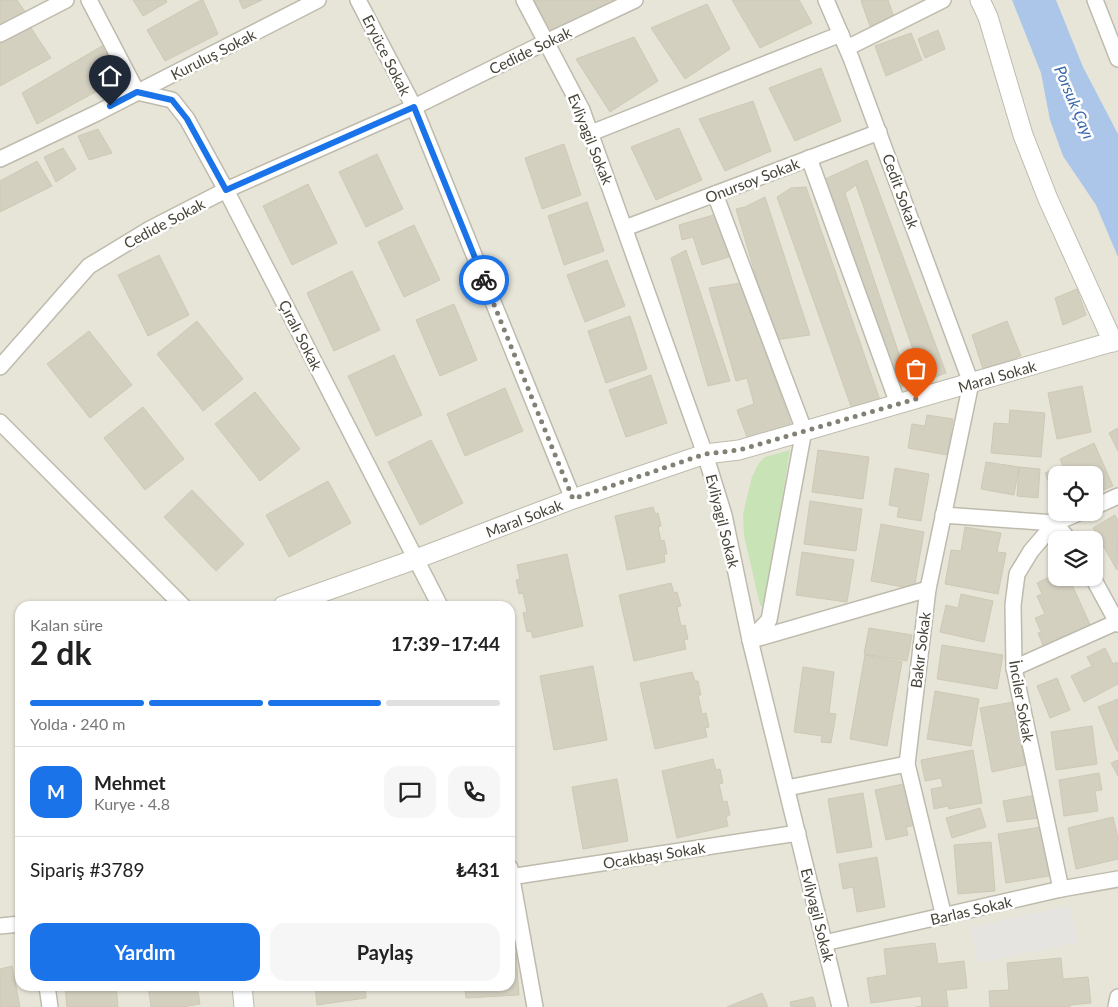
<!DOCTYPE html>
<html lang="tr">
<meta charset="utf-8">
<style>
body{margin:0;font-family:Lato,sans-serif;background:#f6f6f6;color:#222;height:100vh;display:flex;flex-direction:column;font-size:19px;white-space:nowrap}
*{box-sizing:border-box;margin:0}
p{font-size:16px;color:#767676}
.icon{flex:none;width:28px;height:28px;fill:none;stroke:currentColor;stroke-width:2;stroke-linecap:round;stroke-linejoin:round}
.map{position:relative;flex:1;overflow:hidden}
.sheet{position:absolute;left:15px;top:601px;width:500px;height:390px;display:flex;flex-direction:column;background:#fff;border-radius:15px;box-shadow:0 1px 4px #0004}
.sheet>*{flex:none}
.buttons{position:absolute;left:1048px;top:466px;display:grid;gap:10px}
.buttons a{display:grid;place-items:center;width:55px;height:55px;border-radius:10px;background:#fff;box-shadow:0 1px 4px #0004;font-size:25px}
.pin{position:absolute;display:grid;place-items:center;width:42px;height:42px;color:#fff;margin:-51px -21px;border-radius:50% 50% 50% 0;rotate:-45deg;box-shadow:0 0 5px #0007}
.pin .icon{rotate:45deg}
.courier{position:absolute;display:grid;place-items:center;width:50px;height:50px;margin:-25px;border:4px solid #1a73e8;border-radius:50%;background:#fff;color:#222;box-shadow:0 1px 6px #0007}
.overview em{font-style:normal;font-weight:700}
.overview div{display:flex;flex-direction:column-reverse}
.overview{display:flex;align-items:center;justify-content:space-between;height:85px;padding:0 15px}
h1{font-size:32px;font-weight:700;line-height:38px}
.bar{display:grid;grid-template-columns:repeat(4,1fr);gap:8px 5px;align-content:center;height:60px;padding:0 15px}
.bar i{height:6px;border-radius:4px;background:#e0e0e0}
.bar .selected{background:#1a73e8}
.bar p{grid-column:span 4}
.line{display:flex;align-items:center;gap:12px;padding:0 15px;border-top:1px solid #e0e0e0}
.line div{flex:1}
.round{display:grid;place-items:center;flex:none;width:52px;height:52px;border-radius:15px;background:#f6f6f6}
.action{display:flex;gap:10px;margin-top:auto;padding:10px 15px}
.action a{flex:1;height:58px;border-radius:15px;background:#1a73e8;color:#fff;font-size:20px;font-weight:700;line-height:58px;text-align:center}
.action a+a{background:#f6f6f6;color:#222}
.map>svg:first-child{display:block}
.residential{fill:#e7e5d8;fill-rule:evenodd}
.green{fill:#c8e4b6}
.parking{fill:#e5e4e1}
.water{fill:#acc6ea}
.building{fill:#d4d0c0;stroke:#cec9b4}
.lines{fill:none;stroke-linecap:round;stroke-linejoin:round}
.minor-casing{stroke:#bebbad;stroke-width:18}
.tertiary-casing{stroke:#bebbad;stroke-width:21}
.minor{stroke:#fff;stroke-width:15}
.tertiary{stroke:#fff;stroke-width:19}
.done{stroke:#838176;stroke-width:5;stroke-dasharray:0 9}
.route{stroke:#1a73e8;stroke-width:6}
.labels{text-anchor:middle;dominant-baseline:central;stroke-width:5;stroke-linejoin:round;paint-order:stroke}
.street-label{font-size:15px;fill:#474438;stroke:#fff}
.water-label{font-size:16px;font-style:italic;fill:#3a68aa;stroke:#fff}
</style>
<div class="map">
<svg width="1118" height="1007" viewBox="0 0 1118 1007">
<rect width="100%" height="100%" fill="#f3f2ea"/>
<!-- residential -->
<path class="residential" d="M0 0H1118V1007H0ZM1056 475H1094V512H1056ZM1056 540H1094V578H1056ZM20 606H510V986H20Z"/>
<!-- green -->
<polygon class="green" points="790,450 765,606 763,607 760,605 744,536 743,514 746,501 752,477 759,463 765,457"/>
<!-- parking -->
<polygon class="parking" points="1070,906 1078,942 978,963 970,927"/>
<!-- water -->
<polygon class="water" points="1012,0 1056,0 1083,67 1118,134 1118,257 1096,205 1063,156 1050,120 1041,73"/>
<!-- building -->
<g class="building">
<polygon points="0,0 17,0 26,13 0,26"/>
<polygon points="133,0 166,0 167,2 143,16"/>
<polygon points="201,0 203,0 218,34 165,61 147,30"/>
<polygon points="239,0 262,0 243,9"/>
<polygon points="534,0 623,0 551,30"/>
<polygon points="732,0 799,0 812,23 760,48"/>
<polygon points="864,0 888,0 894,17 870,26 861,1"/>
<polygon points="707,4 730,49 685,79 651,28"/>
<polygon points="29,25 51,58 0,86 0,40"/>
<polygon points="938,30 945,49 925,58 918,39"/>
<polygon points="911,33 922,60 886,76 875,46"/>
<polygon points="634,37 658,81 610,112 576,59"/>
<polygon points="102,46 119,79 37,124 22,93"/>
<polygon points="821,68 841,121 795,141 769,88"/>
<polygon points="753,101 771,151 725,171 699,119"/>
<polygon points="679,128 702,180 656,200 631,147"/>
<polygon points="98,129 112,153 89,160 78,136"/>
<polygon points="564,144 581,195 542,209 525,158"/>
<polygon points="63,148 76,169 56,182 44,157"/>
<polygon points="377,154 403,209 366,227 339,172"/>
<polygon points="867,160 946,373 924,381 856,185 845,193 909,384 891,390 823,180"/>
<polygon points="37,161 52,186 0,212 0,181"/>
<polygon points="308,184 337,243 292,265 263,206"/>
<polygon points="806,187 881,403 854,415 777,197 791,188"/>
<polygon points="765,197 810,335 775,340 736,209 745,207"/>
<polygon points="587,202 604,251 564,265 548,216"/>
<polygon points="717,214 729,257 702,265 693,237 682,240 679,225"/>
<polygon points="414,225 440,280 404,297 378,242"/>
<polygon points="686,250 730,381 708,386 671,258"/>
<polygon points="159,255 189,315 148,336 118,275"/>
<polygon points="607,260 625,306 585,322 567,275"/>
<polygon points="352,271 380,330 334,351 307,293"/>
<polygon points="741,283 792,427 750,445 737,410 754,404 747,378 736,381 709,288"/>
<polygon points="1077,289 1086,315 1063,325 1055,298"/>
<polygon points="454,304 477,360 440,376 416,320"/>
<polygon points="630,316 647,369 606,383 588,331"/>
<polygon points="197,321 243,379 203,411 157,354"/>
<polygon points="1007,321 1021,356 983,369 972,335"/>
<polygon points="89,331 132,385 90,418 47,364"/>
<polygon points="394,355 422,415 376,436 348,376"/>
<polygon points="651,375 667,423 626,437 609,390"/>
<polygon points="1082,386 1091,432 1057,439 1048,393"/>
<polygon points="505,388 523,431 465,456 447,414"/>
<polygon points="255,392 300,449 260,481 215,424"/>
<polygon points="143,407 184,459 145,490 104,438"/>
<polygon points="1010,410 1045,413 1041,457 991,453 994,423 1009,424"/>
<polygon points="927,415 953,419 947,455 908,448 912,424 925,426"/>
<polygon points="1118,428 1118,451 1109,433"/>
<polygon points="431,440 463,503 420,525 388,462"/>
<polygon points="1094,443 1113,486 1094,494 1094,475 1056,475 1056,499 1045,473 1063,466 1060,459"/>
<polygon points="818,450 869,457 863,499 812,492"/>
<polygon points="986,462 1019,467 1014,495 981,489"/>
<polygon points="1019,467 1040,469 1038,498 1017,496"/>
<polygon points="895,468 929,474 921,521 897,517 899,507 889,505"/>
<polygon points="328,481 351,523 289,557 266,515"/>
<polygon points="192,490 244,544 216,571 164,517"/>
<polygon points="810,501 862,509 856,551 804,544"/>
<polygon points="653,507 655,514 658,513 661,526 658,527 661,541 664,540 667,554 664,554 665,562 627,570 615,516"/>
<polygon points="1115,515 1118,521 1117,570 1093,528"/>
<polygon points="881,524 924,532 914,589 871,581"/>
<polygon points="965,527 1001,533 997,552 1006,553 998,594 945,584 951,550 961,551"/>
<polygon points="802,552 854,560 847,602 796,595"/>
<polygon points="567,554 583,626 533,638 531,631 527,632 523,613 527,612 523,593 519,594 516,580 520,579 517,565"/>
<polygon points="1056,574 1056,578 1069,578 1093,631 1046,652 1038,633 1041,632 1035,618 1045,614 1037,596 1042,594 1037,583"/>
<polygon points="671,583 674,593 677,592 681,606 677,607 681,626 685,625 688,639 684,640 686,649 634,661 619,595"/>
<polygon points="961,594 993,601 984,642 940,632 946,605 958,608"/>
<polygon points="869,628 912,635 907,661 864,654"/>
<polygon points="942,645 1003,655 997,689 937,679"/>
<polygon points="1105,648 1113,664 1117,662 1118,665 1118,684 1084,702 1071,676 1092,666 1087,657"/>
<polygon points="865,655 902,662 887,746 850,739"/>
<polygon points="593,666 607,740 554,750 540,676"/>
<polygon points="803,667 834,672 829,713 836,714 831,743 821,742 822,736 794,732"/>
<polygon points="692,672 695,681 698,681 701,695 698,695 702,714 706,713 709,727 705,728 707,737 655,749 640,683"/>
<polygon points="1057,678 1070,710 1050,718 1037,686"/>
<polygon points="935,691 979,699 971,746 927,739"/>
<polygon points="1118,699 1118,751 1117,751 1098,707"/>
<polygon points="1013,702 1025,765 992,772 980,708"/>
<polygon points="1092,726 1097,764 1056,770 1051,732"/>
<polygon points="973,750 982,803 949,809 948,806 934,809 931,789 943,787 941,778 925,781 921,760"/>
<polygon points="713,759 716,770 720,769 723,783 719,784 723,802 727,801 730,815 726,817 728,826 677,838 662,771"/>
<polygon points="1118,760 1118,776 1111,763"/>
<polygon points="1099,773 1102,790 1095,791 1098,811 1064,816 1059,780"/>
<polygon points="617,779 628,841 583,849 572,787"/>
<polygon points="908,783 916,825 906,827 908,835 886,840 875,790"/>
<polygon points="863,793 872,847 837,853 828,799"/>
<polygon points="1036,795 1039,818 1007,822 1003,801"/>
<polygon points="980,808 986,827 952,838 946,818"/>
<polygon points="1113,817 1118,838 1118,859 1076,869 1068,828"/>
<polygon points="1041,827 1049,876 1006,883 998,834"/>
<polygon points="991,842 995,891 958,894 954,845"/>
<polygon points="877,857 885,907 857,912 853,887 843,889 839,864"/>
<polygon points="935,943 938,964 964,961 967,988 946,990 948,1007 916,1007 922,1006 921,996 871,1003 867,978 887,975 884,949"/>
<polygon points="510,953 516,953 519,995 466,998 465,986 510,986"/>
<polygon points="1061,958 1063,979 1088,977 1091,1003 1070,1005 1070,1007 990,1007 989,991 1009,990 1007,963"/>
<polygon points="12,966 20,1007 0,1007 0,969"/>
<polygon points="65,986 116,986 118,1007 67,1007"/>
<polygon points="148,986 197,986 200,1004 183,1007 151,1007"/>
<polygon points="315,986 365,986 366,998 317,1005"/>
<polygon points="762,993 768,1007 727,1007"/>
<polygon points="813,997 816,1007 791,1007 790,1002"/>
</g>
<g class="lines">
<!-- minor casing -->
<g class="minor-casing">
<g id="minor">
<polyline points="89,0 137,92"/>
<polyline points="358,0 414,107 573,499"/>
<polyline points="524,0 582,110 705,454 724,515 750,640 840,1007"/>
<polyline points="826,0 851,58 971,383 928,589 907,764 944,917"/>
<polyline points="1095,0 1118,59"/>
<polyline points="0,34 66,0"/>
<polyline points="847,48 943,0"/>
<polyline points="137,92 172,100 187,119 226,190 440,606"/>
<polyline points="591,133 841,34"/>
<polyline points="809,158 898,404"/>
<polyline points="0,159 97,113 318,0"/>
<polyline points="715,194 804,430 769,620 750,640"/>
<polyline points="625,228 879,132"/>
<polyline points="0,367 89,266 150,229 226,190 414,107 546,42 635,0"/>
<polyline points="0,422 183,606"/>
<polyline points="1094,507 1118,496"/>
<polyline points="943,515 1055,523 1081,512"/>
<polyline points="1055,523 1031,551 1017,574 1013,605 1014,668 1061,889"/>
<polyline points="1055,523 1069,540"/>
<polyline points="1093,578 1118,624"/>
<polyline points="752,640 928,589"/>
<polyline points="1014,668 1117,622"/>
<polyline points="787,788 907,764"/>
<polyline points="510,868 535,1007"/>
<polyline points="510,877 798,833"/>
<polyline points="0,926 20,924"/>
<polyline points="824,943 1061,889 1118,879"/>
<polyline points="47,986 50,1007"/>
<polyline points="1116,1007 1118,997"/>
</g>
</g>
<!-- tertiary casing -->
<g class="tertiary-casing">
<g id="tertiary">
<polyline points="980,0 988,17 1023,135 1048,199 1113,342"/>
<polyline points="283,606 416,559 573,499 705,454 739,450 1118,340"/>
<polyline points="242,986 244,1007"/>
</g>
</g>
<!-- minor -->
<use href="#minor" class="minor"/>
<!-- tertiary -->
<use href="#tertiary" class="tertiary"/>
</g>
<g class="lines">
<!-- done -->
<polyline class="done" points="484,280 573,499 705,454 739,450 916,399"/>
<!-- route -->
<polyline class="route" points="110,106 137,92 172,100 187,119 226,190 414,107 484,280"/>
</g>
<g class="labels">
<!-- street labels -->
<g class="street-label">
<text transform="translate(530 50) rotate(-26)">Cedide Sokak</text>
<text transform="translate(213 54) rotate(-27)">Kuruluş Sokak</text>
<text transform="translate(387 55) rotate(63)">Eryüce Sokak</text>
<text transform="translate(591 139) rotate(68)">Evliyagil Sokak</text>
<text transform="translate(752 180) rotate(-21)">Onursoy Sokak</text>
<text transform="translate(901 191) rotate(70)">Cedit Sokak</text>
<text transform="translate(164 223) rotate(-28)">Cedide Sokak</text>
<text transform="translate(301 335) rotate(63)">Çıralı Sokak</text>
<text transform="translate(997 376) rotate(-16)">Maral Sokak</text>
<text transform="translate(524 518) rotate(-21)">Maral Sokak</text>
<text transform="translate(723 521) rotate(76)">Evliyagil Sokak</text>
<text transform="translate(920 650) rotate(-83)">Bakır Sokak</text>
<text transform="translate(1022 701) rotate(80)">İnciler Sokak</text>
<text transform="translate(654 855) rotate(-9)">Ocakbaşı Sokak</text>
<text transform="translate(971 910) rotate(-13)">Barlas Sokak</text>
<text transform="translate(818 915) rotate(76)">Evliyagil Sokak</text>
</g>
<!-- water labels -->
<g class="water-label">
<text transform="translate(1075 102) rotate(67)">Porsuk Çayı</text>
</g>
</g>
</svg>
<div class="buttons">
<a><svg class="icon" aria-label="locate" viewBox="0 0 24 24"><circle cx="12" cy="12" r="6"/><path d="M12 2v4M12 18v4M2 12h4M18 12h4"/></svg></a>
<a><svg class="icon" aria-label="layers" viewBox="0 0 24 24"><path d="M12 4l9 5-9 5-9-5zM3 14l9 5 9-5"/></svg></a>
</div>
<div class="pin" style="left:916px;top:399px;background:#ea580c"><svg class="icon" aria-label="bag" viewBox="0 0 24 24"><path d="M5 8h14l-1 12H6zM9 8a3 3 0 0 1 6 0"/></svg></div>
<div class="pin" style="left:110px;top:106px;background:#1f2937"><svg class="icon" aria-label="home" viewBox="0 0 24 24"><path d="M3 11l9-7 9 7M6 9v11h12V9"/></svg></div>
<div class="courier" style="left:484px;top:280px"><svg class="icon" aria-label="bike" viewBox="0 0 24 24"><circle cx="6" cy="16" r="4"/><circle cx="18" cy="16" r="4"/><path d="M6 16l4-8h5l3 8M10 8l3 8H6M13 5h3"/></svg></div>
<section class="sheet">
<div class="overview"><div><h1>2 dk</h1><p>Kalan süre</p></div><em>17:39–17:44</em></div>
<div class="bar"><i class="selected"></i><i class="selected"></i><i class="selected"></i><i></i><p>Yolda · 240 m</p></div>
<div class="line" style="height:90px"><b class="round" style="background:#1a73e8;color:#fff">M</b><div><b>Mehmet</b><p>Kurye · 4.8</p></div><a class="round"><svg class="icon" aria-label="chat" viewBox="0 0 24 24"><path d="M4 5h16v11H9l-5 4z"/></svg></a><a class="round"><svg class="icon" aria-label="phone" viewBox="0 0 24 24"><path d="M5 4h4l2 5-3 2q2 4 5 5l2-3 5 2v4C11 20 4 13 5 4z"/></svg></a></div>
<div class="line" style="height:65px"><div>Sipariş #3789</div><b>₺431</b></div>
<div class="action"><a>Yardım</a><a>Paylaş</a></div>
</section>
</div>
